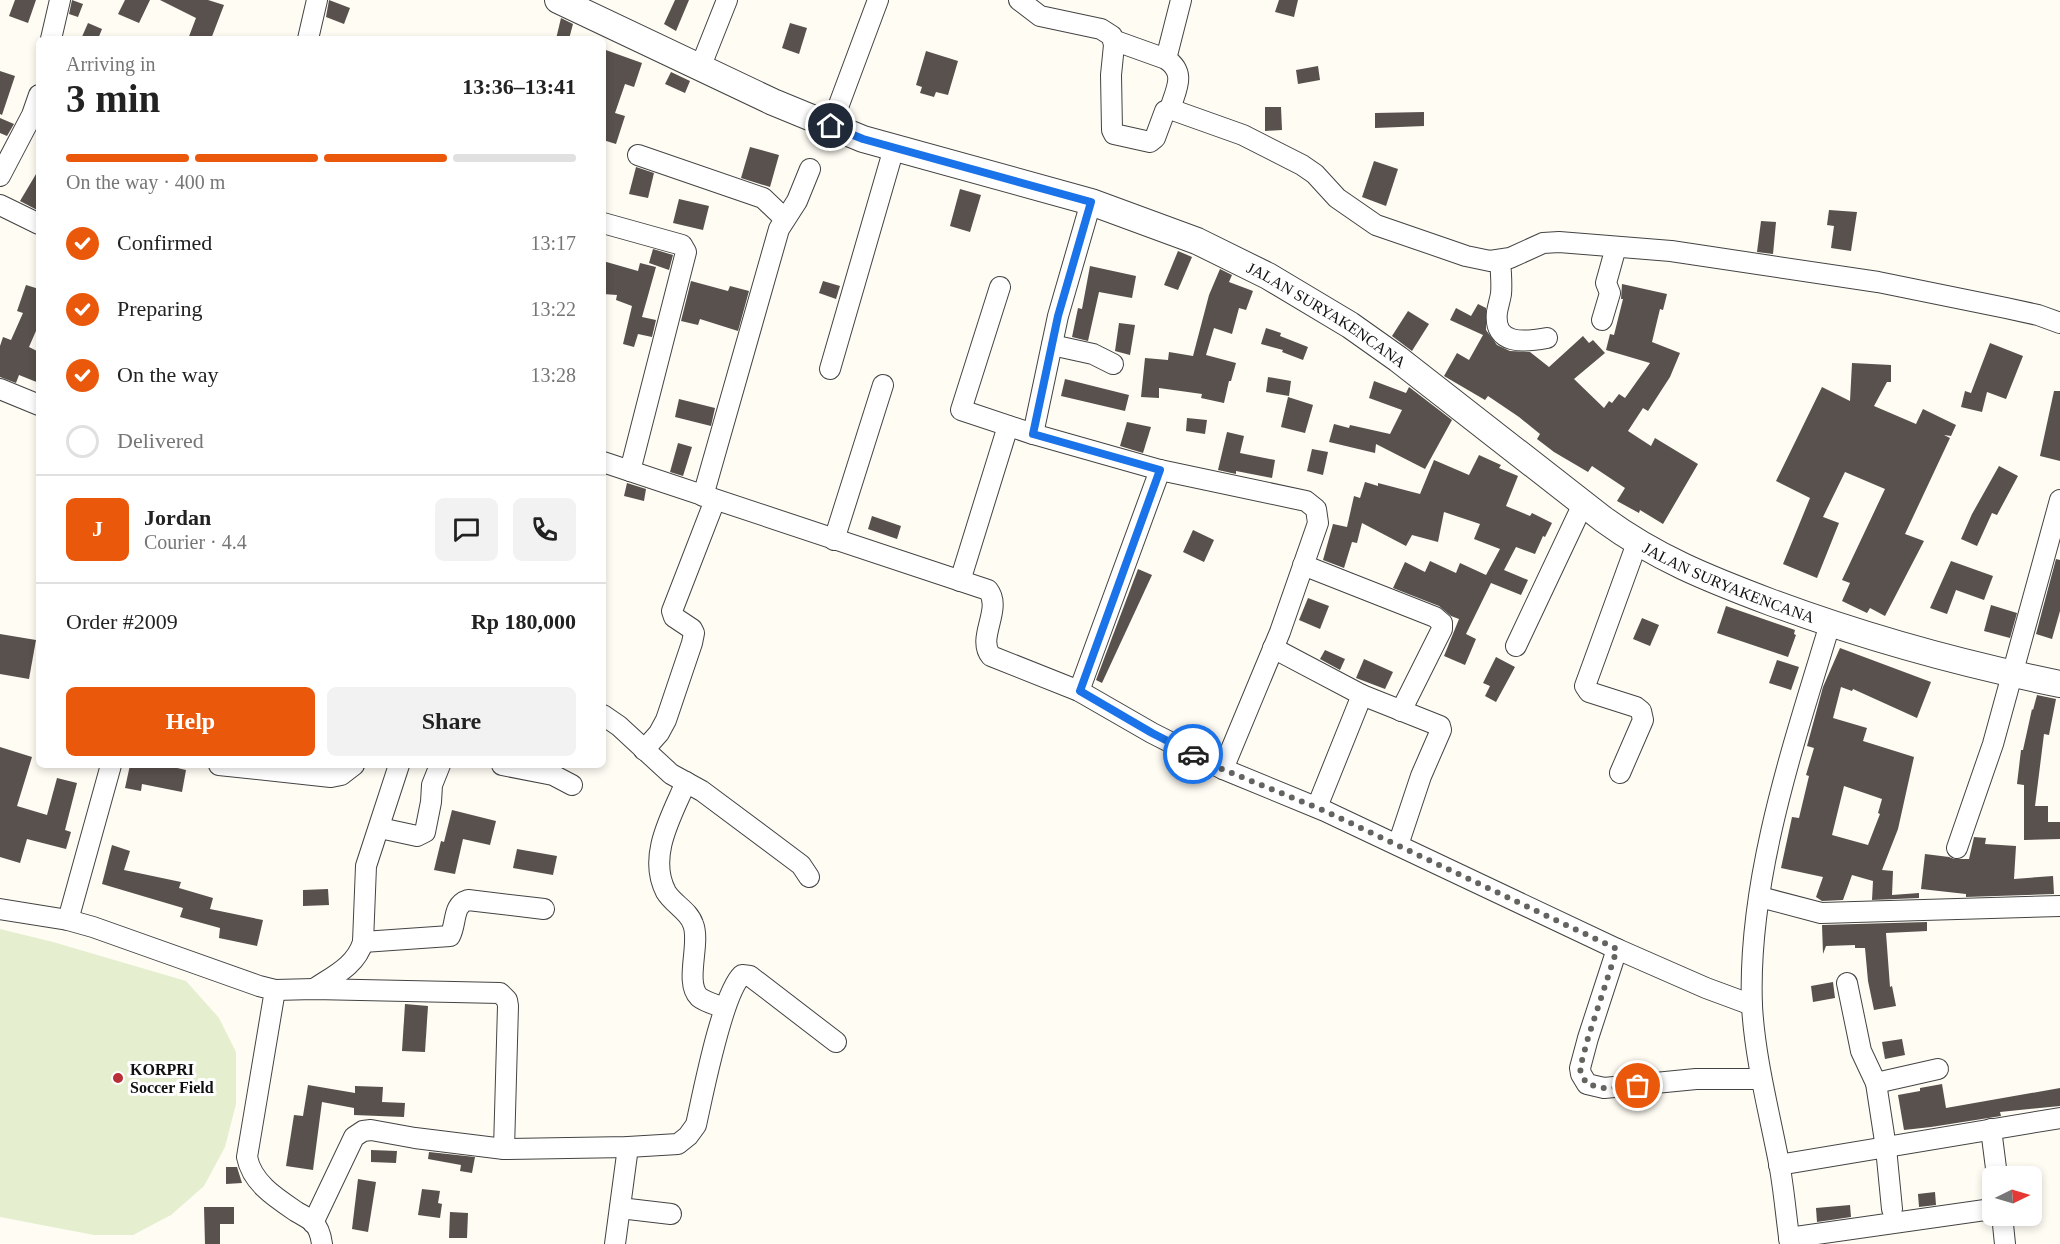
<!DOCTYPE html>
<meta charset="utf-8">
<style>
body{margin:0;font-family:Georgia,serif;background:#f2f2f2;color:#222;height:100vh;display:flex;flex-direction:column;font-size:22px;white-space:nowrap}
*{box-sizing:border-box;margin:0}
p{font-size:20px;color:#767676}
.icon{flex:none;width:33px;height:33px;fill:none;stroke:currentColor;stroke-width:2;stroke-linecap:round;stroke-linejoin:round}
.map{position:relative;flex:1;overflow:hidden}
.details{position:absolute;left:36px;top:36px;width:570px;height:732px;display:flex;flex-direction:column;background:#fff;border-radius:9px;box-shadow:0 3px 9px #0003}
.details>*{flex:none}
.needle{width:39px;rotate:85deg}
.tools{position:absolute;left:1982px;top:1166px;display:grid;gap:12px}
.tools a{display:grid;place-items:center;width:60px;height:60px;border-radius:9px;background:#fff;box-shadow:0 3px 9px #0003;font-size:30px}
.pin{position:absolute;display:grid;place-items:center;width:51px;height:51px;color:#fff;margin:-26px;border:3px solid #fff;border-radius:50%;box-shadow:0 2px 6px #0007}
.courier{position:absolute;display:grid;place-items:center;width:60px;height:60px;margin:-30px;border:4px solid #1a73e8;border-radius:50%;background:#fff;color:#222;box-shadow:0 2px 8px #0007}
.summary em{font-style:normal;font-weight:700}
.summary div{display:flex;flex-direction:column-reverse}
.summary{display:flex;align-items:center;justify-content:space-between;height:102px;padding:0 30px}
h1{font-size:39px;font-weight:700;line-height:45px}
.bar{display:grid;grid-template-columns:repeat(4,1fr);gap:9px 6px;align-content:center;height:72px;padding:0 30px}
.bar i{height:8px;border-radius:4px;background:#e0e0e0}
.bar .current{background:#ea580c}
.bar p{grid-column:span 4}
.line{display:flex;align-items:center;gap:15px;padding:0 30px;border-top:2px solid #e0e0e0}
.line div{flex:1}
.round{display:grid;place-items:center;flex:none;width:63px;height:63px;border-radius:9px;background:#f2f2f2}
ol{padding:0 30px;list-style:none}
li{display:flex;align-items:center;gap:18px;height:66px}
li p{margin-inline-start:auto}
li .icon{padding:6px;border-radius:50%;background:#ea580c;color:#fff;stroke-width:4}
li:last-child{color:#767676}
li i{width:33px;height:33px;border:3px solid #e0e0e0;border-radius:50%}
.cta{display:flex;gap:12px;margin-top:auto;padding:12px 30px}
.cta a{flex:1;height:69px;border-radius:9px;background:#ea580c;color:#fff;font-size:24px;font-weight:700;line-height:69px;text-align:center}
.cta a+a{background:#f2f2f2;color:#222}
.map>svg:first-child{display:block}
.pitch{fill:#e5efcf}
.building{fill:#58514d;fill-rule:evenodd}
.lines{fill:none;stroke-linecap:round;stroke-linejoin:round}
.minor-casing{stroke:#434343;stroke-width:22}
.tertiary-casing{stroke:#434343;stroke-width:28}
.minor{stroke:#fff;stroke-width:20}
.tertiary{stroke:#fff;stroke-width:26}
.done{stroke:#63635f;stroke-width:6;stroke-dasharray:0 10.8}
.route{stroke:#1a73e8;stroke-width:8}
.poi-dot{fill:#b92f37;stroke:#fff;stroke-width:2}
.labels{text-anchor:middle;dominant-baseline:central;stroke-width:6;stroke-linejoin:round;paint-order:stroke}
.street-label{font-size:16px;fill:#101010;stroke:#fff}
.poi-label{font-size:16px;font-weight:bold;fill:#101010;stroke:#fff;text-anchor:start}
</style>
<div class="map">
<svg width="2060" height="1244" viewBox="0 0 2060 1244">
<rect width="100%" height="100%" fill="#fefcf3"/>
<!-- pitch -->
<polygon class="pitch" points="0,929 53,942 186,981 219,1018 236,1052 236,1104 225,1147 204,1186 171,1215 133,1235 94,1235 0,1217"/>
<!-- building -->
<g class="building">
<polygon points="15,0 36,0 28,23 9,16"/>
<polygon points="72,0 83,4 78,17 69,14"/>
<polygon points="125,0 150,0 139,23 118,14"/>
<polygon points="160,0 208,0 224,5 211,39 188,39 196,18"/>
<polygon points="329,0 350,8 344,24 326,17"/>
<polygon points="675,0 689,0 676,31 664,24"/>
<polygon points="1279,0 1298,0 1294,17 1275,12"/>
<polygon points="561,18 573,24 569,39 556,39"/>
<polygon points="88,23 102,29 98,39 81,39"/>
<polygon points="790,23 807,28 799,54 782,48"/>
<polygon points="603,49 642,63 634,87 625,84 615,113 625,116 616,144 603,140"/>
<polygon points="926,51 958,61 948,95 936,92 934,97 920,93 922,87 916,85"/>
<polygon points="1318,66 1320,80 1298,84 1296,70"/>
<polygon points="0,71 15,76 2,115 0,114"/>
<polygon points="671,72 690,81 685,93 665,84"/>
<polygon points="1265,107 1281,107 1282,130 1265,131"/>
<polygon points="1424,112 1424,126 1375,128 1375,113"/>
<polygon points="0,118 14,124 7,136 0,133"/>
<polygon points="750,147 779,155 770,187 741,178"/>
<polygon points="1374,161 1398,169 1386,206 1362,197"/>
<polygon points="636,167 654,173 648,198 629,194"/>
<polygon points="39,169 39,211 20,201"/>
<polygon points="960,189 981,195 970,232 950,226"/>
<polygon points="679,199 709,206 703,230 673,223"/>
<polygon points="1829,210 1857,212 1851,251 1831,248 1834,226 1827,225"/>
<polygon points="1761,221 1776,222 1773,254 1757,252"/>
<polygon points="653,249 673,255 669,270 649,263"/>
<polygon points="1178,251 1192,257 1178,290 1164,285"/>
<polygon points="603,261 638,271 640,263 656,267 642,317 656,320 652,337 638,334 634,347 623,344 632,306 616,300 617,295 603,294"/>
<polygon points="1090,266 1136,276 1132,298 1099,292 1088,341 1072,337 1078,308 1082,309"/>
<polygon points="1220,269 1232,275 1229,282 1253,291 1246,310 1239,308 1232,334 1214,328 1206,355 1236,363 1231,381 1229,381 1224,403 1201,398 1202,394 1159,388 1159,398 1141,397 1145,358 1168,360 1169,352 1193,356 1209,295"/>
<polygon points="691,281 728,291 730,286 749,291 738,331 700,319 698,325 681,321"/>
<polygon points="823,281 840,286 836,299 819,293"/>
<polygon points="1622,284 1667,294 1663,310 1660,309 1652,342 1680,353 1670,377 1648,411 1643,408 1628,431 1651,446 1655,438 1698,464 1663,524 1640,510 1639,513 1617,501 1625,488 1592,466 1588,472 1554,452 1537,439 1540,434 1519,417 1488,396 1485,400 1444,376 1457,353 1469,360 1483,335 1450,320 1456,308 1471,316 1478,304 1486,308 1486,330 1497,345 1510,351 1530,352 1549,367 1583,336 1589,343 1593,340 1605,353 1574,379 1604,408 1609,401 1612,403 1619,394 1625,398 1650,363 1606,350 1610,334 1614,335 1623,299 1621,299"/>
<polygon points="26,285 39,289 39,324 29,347 39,352 39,383 19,375 16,383 0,377 0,346 3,337 11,340 23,313 17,311"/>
<polygon points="1408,311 1429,324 1412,351 1392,336"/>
<polygon points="1119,323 1135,325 1130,355 1115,351"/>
<polygon points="1266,328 1281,333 1280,336 1308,347 1303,360 1282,352 1283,350 1261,344"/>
<polygon points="1990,343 2023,356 2006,399 1987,392 1982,412 1961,407 1965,391 1971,393"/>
<polygon points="1852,363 1891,365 1891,382 1887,382 1874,406 1916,424 1923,409 1956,425 1951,436 1944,435 1950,438 1905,534 1924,541 1885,616 1870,608 1867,613 1842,601 1850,583 1842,580 1885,489 1845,472 1823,517 1839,523 1817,578 1783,564 1810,498 1776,481 1822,387 1850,401"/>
<polygon points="1268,377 1291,381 1289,396 1266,392"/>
<polygon points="1065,379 1129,395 1125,411 1061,396"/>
<polygon points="1374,381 1406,393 1409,387 1452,420 1425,469 1376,444 1375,453 1329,442 1334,424 1349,428 1350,425 1390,434 1402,410 1369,398"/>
<polygon points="2054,391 2060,391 2060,461 2040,456"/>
<polygon points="1288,397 1313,405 1305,433 1281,427"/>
<polygon points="679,399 715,408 711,426 675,417"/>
<polygon points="1187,418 1207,420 1205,434 1186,431"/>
<polygon points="1127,422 1151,427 1143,453 1120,446"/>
<polygon points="1227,432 1244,436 1240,453 1275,460 1272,478 1236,471 1236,474 1218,470"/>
<polygon points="678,443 692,447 683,476 670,472"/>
<polygon points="1312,449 1328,452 1323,475 1307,471"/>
<polygon points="1479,455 1501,465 1499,468 1518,476 1506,506 1530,516 1532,513 1552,523 1545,537 1543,536 1535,554 1516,547 1504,570 1528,580 1521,595 1491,583 1466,634 1476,639 1465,665 1444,656 1459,619 1451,616 1439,606 1393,588 1405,562 1425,572 1430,561 1456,573 1460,563 1486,575 1500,549 1474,539 1480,524 1444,512 1438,542 1412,535 1406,546 1362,523 1357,543 1352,542 1344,568 1323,560 1333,524 1347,527 1354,496 1360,498 1365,482 1378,486 1378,483 1420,494 1434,460 1469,475"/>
<polygon points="1999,466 2018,476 1997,515 1992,513 1977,546 1961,539 1972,514"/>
<polygon points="627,483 646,489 644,501 624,496"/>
<polygon points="872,516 901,526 897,539 868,529"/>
<polygon points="1193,530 1214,540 1204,562 1183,552"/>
<polygon points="2056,559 2060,560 2060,611 2052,639 2036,634"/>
<polygon points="1951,561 1993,576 1984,600 1956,590 1947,614 1930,608"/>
<polygon points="1138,569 1152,575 1102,683 1096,680"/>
<polygon points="1308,598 1329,606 1320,629 1299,620"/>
<polygon points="1991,605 2017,613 2010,638 1984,631"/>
<polygon points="1726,606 1795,630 1794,634 1796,635 1788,657 1717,633"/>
<polygon points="1642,618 1659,625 1650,646 1633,639"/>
<polygon points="0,634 36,640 29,679 0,674"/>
<path d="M1840 648 1931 682 1917 718 1853 689 1852 691 1841 687 1833 718 1867 728 1863 741 1914 757 1898 829 1882 870 1893 871 1892 895 1919 893V898L1872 900 1873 881 1852 875 1843 900 1822 901 1816 897 1823 877 1781 868 1792 817 1799 818 1809 776 1806 775 1814 748 1807 746 1823 687ZM1844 786 1882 799 1878 813 1880 814 1868 845 1832 835Z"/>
<polygon points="1325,650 1345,659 1340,670 1320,659"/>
<polygon points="1496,657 1515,667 1496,702 1485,696 1490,686 1483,683"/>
<polygon points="1364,659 1393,672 1385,689 1356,678"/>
<polygon points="1777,660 1799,667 1791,690 1769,683"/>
<polygon points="2037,695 2056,699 2049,735 2044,734 2035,806 2048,806 2048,822 2060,822 2060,839 2024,840 2024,785 2017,784 2021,750 2023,750 2032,709 2033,710"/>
<polygon points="0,747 32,757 17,806 47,815 57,778 77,783 65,830 71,832 66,849 27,839 20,863 0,857"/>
<polygon points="130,765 164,765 186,770 182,792 142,784 141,791 125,788"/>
<polygon points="452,810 496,821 490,845 463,839 455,874 434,870 441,841 444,842"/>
<polygon points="1974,837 1986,838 1985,844 2016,846 2014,879 2053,876 2054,894 1966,897 1966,894 1921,889 1925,854 1949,857 1954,859 1969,859"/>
<polygon points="112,845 130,851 124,870 181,882 179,888 213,898 210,909 263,920 257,946 219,938 220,928 180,917 183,908 102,884"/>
<polygon points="517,849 557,856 553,875 513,868"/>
<polygon points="328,889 329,905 303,906 303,890"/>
<polygon points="1927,922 1927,931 1886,933 1890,987 1892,986 1896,1006 1874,1010 1868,981 1865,948 1855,948 1855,945 1826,946 1823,954 1822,925"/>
<polygon points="1833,982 1835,998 1813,1002 1811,986"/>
<polygon points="405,1004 428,1006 425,1052 402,1051"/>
<polygon points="1902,1039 1905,1055 1885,1059 1882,1042"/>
<polygon points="1942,1084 1946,1108 2060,1088 2060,1106 2000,1112 2001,1116 1931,1127 1904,1130 1898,1095 1920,1091 1920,1088"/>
<polygon points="308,1085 355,1093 355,1086 383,1087 382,1102 405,1103 404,1117 354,1115 354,1108 322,1102 313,1170 286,1166 294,1115 303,1116"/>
<polygon points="371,1150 397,1151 396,1163 371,1162"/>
<polygon points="429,1152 475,1157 472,1173 460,1171 461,1165 428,1159"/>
<polygon points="226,1167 237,1167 242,1183 226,1184"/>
<polygon points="358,1179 376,1182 368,1232 352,1229"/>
<polygon points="422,1189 440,1191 438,1203 442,1204 440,1218 418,1215"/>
<polygon points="1935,1192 1936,1205 1919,1207 1918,1194"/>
<polygon points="1850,1205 1851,1217 1817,1222 1816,1208"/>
<polygon points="204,1207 234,1207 234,1224 220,1224 220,1244 205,1244"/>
<polygon points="450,1212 468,1213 467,1238 449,1238"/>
</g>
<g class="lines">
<!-- minor casing -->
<g class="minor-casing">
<g id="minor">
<polyline points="1019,0 1040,16 1101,29 1112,36 1114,45 1111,75 1112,130 1114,134 1150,142 1155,138 1165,111 1170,109 1243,135 1302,165 1315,174 1337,198 1376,225 1466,256 1490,261 1510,258 1543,243 1559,242 1671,251 1878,282 2006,308 2038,315 2060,323"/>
<polyline points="51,39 60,0"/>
<polyline points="308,39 317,0"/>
<path d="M1113 40 1166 59C1187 73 1176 89 1170 109"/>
<polyline points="1166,59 1181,0"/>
<polyline points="700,68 727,0"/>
<polyline points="831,126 878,0"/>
<polyline points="638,155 763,198 785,219"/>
<polyline points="0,176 32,115 39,95"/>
<polyline points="0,205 39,224"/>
<polyline points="603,223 682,245 686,252 630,471"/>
<path d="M1500 261C1501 272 1502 283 1501 294 1500 300 1498 306 1497 312 1493 346 1525 342 1547 338"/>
<polyline points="1000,287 961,410 1033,434 1160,470 1306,501 1316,509 1318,523 1280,632 1223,769"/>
<polyline points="1602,320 1610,293 1606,283 1616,247"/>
<polyline points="1052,345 1093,354 1113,364"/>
<polyline points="830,369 894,148"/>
<polyline points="0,389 39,405"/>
<polyline points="1033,434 1058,316 1091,202"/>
<path d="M603 462 988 590C1003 609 976 638 991 656L1079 691 1152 733 1223 769 1325 811 1617 949 1706 988 1752 1005"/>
<polyline points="703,496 779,229 797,201 810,169"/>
<polyline points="834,540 883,385"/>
<polyline points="1303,565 1435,617 1442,623 1442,629 1401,711"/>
<polyline points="960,581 1008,426"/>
<polyline points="1516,646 1583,504"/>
<polyline points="1273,648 1362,695 1440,726 1441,730 1421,776 1398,845"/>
<polyline points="1079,691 1160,470"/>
<polyline points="603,715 619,726 671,774 702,791 801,865 809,877"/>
<polyline points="644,750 659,733 666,720 692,643 694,633 692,629 674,617 672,611 715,500"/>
<polyline points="219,765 331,777 341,775 354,765"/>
<polyline points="502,765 553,775 572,785"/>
<polyline points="1620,773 1643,720 1641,711 1636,707 1589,692 1585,686 1637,543"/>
<path d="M686 782C672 815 647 856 666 892 673 904 689 911 693 924 701 943 684 982 699 997 705 1002 717 1005 724 1008"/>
<polyline points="1317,807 1362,695"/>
<polyline points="380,828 417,836 425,832 431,802 432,785 440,765"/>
<polyline points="1957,848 1993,744 2060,500"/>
<polyline points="1760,897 1821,913 2060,906"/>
<path d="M0 909 68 920 93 927 259 986 275 990 247 1157C252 1183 276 1198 297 1212 302 1215 308 1218 313 1222 319 1228 321 1236 322 1244"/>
<polyline points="68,920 111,765"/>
<path d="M363 942 450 936C457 923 452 905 468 900L544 909"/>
<polyline points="1617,949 1588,1038 1580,1068 1581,1074 1587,1084 1604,1088 1696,1079 1761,1079"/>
<polyline points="1847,983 1861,1051 1876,1083 1886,1148 1892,1209"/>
<path d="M314 989C333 976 356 966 363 942L366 866 399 765"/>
<polyline points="275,990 314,989 500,993 507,1000 508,1006 504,1149"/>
<polyline points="1876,1083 1938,1069"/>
<polyline points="1991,1129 1997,1176"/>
<polyline points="1779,1165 2060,1118"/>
<polyline points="620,1208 671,1214"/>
<polyline points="2002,1215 2005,1244"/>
<path d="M313 1223 354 1137 363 1131 371 1130 415 1138 504 1149 628 1147 678 1144 688 1136 696 1125C703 1094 722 994 742 975L750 976 836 1042"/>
<polyline points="1789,1238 1992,1209"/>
<polyline points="615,1244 628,1147"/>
<path d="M1790 1244C1786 1217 1784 1189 1779 1163 1769 1111 1755 1059 1752 1006 1747 880 1794 743 1830 624"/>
</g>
</g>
<!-- tertiary casing -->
<g class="tertiary-casing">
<g id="tertiary">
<path id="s1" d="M558 0 773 102 863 139 1091 202 1197 241 1268 276 1350 325 1398 359 1603 519C1656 558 1709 579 1770 602 1864 637 1962 664 2060 684"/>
</g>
</g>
<!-- minor -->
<use href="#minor" class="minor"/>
<!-- tertiary -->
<use href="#tertiary" class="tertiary"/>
</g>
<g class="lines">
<!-- done -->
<polyline class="done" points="1193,754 1222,769 1325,811 1617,949 1588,1038 1580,1068 1581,1074 1587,1084 1604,1088 1638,1086"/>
<!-- route -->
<polyline class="route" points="831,126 863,139 1091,202 1058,316 1033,434 1160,470 1080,691 1152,733 1193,754"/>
</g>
<!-- markers -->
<circle class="poi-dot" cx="118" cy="1078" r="6"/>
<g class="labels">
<!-- street labels -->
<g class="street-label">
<text stroke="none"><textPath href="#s1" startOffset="834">JALAN SURYAKENCANA</textPath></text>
<text stroke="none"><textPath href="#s1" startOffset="1320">JALAN SURYAKENCANA</textPath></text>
</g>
<!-- poi labels -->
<g class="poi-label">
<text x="130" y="1069">KORPRI<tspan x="130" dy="18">Soccer Field</tspan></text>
</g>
</g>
</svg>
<div class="tools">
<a><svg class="needle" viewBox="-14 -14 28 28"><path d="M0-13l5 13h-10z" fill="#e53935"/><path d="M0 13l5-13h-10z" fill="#767676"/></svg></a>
</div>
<div class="pin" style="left:1638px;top:1086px;background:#ea580c"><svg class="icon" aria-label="bag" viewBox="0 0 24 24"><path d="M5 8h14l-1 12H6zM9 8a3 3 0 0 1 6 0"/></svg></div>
<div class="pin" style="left:831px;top:126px;background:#1f2937"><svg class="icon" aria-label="home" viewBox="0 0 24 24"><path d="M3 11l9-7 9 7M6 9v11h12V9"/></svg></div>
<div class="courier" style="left:1193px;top:754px"><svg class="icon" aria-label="car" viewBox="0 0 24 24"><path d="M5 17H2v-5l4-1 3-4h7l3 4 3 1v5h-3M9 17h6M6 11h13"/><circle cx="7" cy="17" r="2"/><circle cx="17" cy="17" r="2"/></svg></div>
<section class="details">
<div class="summary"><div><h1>3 min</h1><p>Arriving in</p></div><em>13:36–13:41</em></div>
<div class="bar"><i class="current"></i><i class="current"></i><i class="current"></i><i></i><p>On the way · 400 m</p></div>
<ol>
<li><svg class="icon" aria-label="check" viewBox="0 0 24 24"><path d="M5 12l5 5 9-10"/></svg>Confirmed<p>13:17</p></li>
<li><svg class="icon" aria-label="check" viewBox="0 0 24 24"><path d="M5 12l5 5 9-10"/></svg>Preparing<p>13:22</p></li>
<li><svg class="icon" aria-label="check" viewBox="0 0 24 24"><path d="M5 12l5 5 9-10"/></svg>On the way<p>13:28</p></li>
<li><i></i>Delivered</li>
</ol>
<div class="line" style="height:108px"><b class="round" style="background:#ea580c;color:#fff">J</b><div><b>Jordan</b><p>Courier · 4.4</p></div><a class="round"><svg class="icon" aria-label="chat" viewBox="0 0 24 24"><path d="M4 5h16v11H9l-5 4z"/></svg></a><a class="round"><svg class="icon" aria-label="phone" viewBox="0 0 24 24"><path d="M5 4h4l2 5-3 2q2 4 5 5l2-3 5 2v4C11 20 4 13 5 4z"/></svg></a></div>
<div class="line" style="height:78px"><div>Order #2009</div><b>Rp 180,000</b></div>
<div class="cta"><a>Help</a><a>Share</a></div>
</section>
</div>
